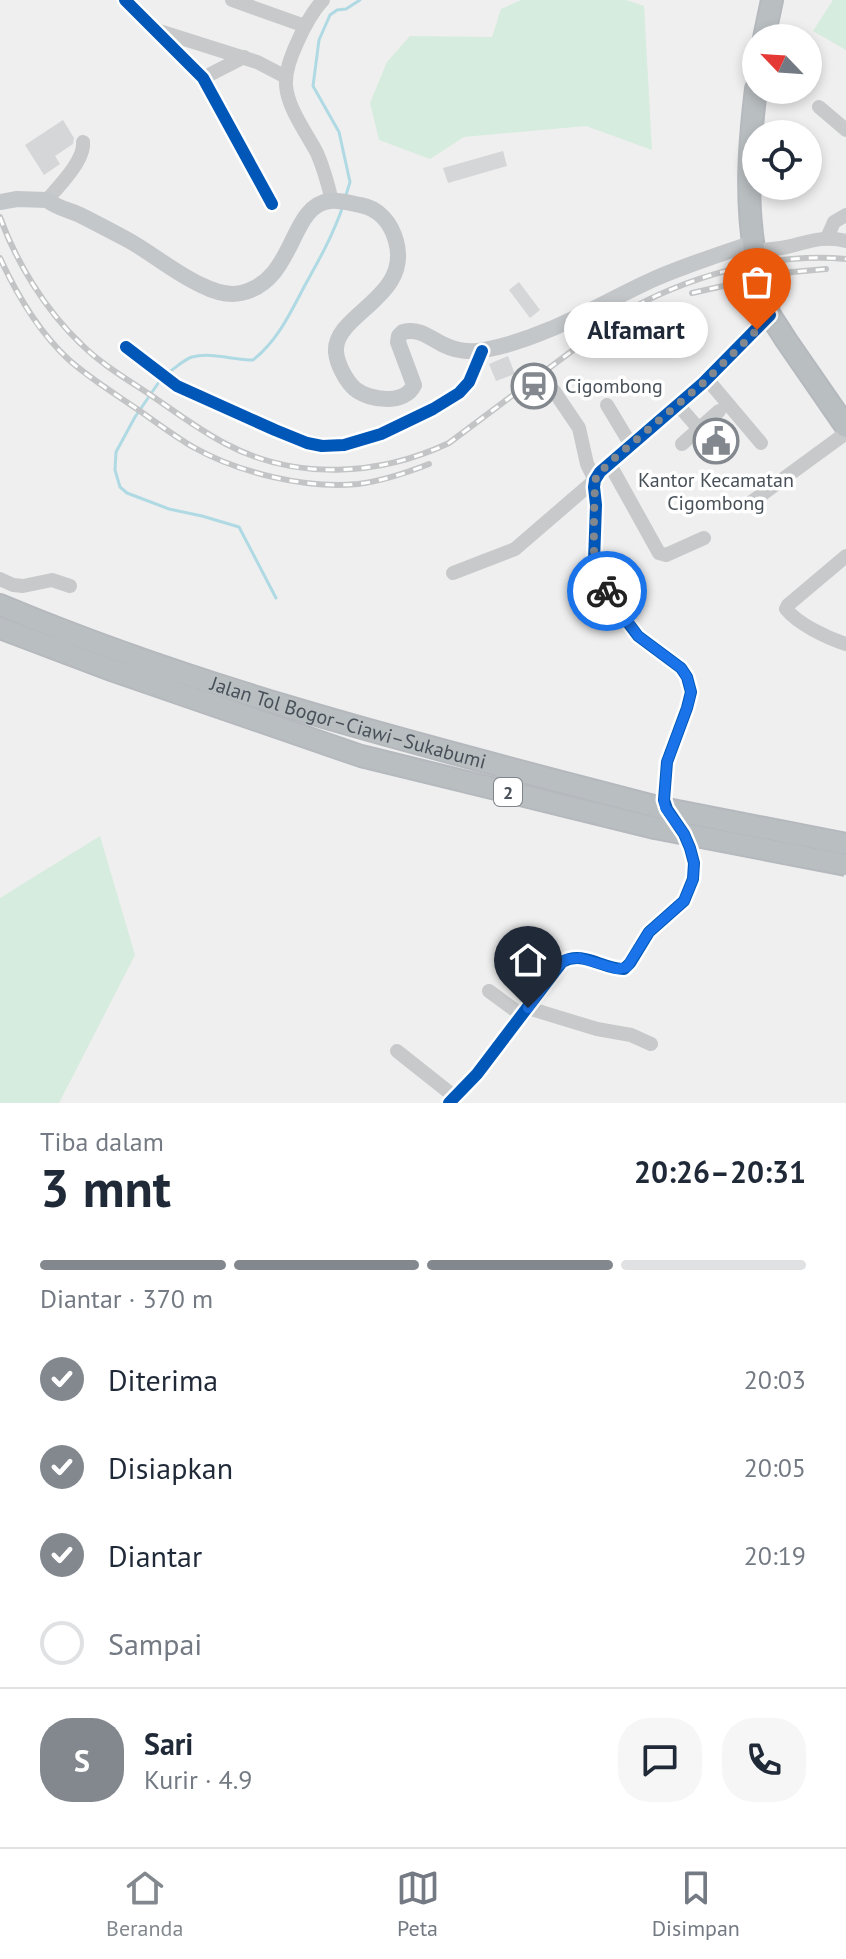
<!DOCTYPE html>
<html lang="id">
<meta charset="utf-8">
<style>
body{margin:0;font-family:"PT Sans",sans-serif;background:#f6f6f7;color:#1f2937;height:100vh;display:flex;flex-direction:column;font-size:30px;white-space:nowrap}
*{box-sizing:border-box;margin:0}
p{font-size:26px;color:#747a83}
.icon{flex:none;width:44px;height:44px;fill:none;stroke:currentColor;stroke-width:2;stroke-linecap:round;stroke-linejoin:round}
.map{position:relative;height:1103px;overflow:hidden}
.side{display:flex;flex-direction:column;background:#fff;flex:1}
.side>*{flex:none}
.needle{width:52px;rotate:295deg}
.buttons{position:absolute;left:742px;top:24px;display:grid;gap:16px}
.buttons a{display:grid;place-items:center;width:80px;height:80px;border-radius:50%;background:#fff;box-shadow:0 4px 12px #0003;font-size:40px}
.pin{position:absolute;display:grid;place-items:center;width:68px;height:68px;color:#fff;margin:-82px -34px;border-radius:50% 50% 50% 0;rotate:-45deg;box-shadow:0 0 8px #0007}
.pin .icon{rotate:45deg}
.courier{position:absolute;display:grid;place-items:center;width:80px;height:80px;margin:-40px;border:6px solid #1a73e8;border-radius:50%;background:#fff;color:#222;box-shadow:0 2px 10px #0007}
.bubble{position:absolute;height:56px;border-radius:28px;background:#fff;box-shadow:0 4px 12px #0003;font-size:26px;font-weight:700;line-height:56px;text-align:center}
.summary em{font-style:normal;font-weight:700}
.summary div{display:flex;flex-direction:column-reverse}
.summary{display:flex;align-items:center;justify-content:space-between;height:136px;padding:0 40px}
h1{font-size:52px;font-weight:700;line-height:60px}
.bar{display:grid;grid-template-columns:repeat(4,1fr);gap:12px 8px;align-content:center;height:96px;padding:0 40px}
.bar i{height:10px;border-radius:6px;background:#e0e1e3}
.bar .current{background:#82888e}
.bar p{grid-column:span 4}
.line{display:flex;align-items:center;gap:20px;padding:0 40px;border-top:2px solid #e0e1e3}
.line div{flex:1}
.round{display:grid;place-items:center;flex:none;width:84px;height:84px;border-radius:32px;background:#f6f6f7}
ol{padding:0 40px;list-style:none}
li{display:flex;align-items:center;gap:24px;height:88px}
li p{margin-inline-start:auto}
li .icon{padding:8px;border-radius:50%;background:#82888e;color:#fff;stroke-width:4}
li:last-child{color:#747a83}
li i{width:44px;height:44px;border:4px solid #e0e1e3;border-radius:50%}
.menu{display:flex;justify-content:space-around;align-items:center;height:112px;border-top:2px solid #e0e1e3;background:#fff;font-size:22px;color:#747a83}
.menu a{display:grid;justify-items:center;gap:4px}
.menu .current{color:#82888e}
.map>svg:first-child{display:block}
.green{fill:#d6ecde}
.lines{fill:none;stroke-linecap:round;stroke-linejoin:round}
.stream{stroke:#afdae4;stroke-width:3}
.building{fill:#d5d6d8}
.highway-casing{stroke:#b5b9bd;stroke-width:24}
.minor{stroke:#c7c9ca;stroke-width:14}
.major{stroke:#c4c7ca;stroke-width:16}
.highway{stroke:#b9bec1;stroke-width:20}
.rail-casing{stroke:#c3c4c5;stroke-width:6}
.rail{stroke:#fff;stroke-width:3;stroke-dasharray:9;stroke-linecap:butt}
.highway-bridge-casing{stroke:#b5b9bd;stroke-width:24;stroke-linecap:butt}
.highway-bridge{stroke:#b9bec1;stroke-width:20}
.cycleway-casing{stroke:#fff;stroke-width:17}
.cycleway{stroke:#0057b8;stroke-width:12}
.done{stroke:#82888e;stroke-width:8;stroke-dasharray:0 14.4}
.route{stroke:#1a73e8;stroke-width:10}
.labels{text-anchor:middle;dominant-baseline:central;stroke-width:7;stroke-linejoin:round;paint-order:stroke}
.shield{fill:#fff;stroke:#7f858b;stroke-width:2}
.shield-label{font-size:18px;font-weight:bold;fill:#485159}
.poi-label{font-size:20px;fill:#485159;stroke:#fff;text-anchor:start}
.street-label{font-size:20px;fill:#485159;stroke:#fff}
</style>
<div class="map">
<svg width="846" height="1103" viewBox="0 0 846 1103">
<rect width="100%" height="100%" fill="#efefef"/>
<!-- green -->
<g class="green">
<polygon points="521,0 626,0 644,6 652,150 586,126 464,137 430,159 379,140 370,103 387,62 410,36 492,37 501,9"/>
<polygon points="833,0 846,0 846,50 813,31"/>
<polygon points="100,836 135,955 59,1103 0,1103 0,898"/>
</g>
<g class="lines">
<!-- stream -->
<g class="stream">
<polyline points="346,195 350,182 339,132 313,86 319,40 330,15 337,10 346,9 360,0"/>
<path d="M169 372C177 367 183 360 192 357 211 352 233 360 253 360 277 341 290 314 304 287 319 260 333 235 343 206"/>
<polyline points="161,379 135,417 116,452 115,470 120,487 127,493 169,509 202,516 239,527 276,598"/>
</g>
</g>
<!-- building -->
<g class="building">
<polygon points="63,120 74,138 73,144 55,156 60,164 44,175 25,145"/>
<polygon points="503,151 507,166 448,183 443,168"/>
<polygon points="519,282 540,310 530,318 509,290"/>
<polygon points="508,356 515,374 496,381 489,364"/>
<polygon points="721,423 738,443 714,464 697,444"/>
</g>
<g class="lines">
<!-- highway casing -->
<g class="highway-casing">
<g id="highway">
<polyline points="764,38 772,0"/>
<path d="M756 261C745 203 749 146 756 89"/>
<polyline points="763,293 770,315 786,340 846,427"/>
<path id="s1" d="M0 605C212 694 436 749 657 807"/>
<polyline points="0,628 114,671 361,756 655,828"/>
</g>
</g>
<!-- minor -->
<g class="minor">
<polyline points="125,0 203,78 272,204"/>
<polyline points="232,0 305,26"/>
<path d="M323 0C311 13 304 27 297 43 291 56 285 71 286 85 287 107 307 134 317 153 324 169 328 184 332 201"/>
<polyline points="159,31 257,62 286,77"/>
<polyline points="203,78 244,57"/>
<polyline points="819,107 846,130"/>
<path d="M47 200C59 186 85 160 83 142"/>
<polyline points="827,238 834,222 846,215"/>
<path d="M754 251C765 250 776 249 787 247 808 242 824 235 846 241"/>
<polyline points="126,347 177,386 275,430 307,443 322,446 344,445 381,434 433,409 459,393 469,382 482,351"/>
<polyline points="707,379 761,443"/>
<polyline points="607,405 631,445"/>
<polyline points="678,405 699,429"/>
<polyline points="682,444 719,411"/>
<polyline points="609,463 659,553 666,555 704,538"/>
<polyline points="746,506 846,433"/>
<path d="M846 556 788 605 786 609C798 624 827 638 846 644"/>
<polyline points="453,573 515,549 595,480 587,464 579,428 554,391"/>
<polyline points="0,579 13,585 23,586 52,580 70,586"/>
<polyline points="489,991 523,1016"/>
<polyline points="528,1008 597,1029 631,1035 651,1044"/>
<polyline points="397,1051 455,1097"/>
<path d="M449 1103 477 1074 562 962C583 950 602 969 624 969L630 963 649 932 684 901 693 879 694 863 690 848 684 834 667 809 664 800 667 762 687 708 691 692 687 677 681 668 638 636 623 616 596 572 594 561 596 505 594 487 595 480 600 472 703 383 770 315"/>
</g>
<!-- major -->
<path class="major" d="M0 202 17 199 47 200C57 208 69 210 80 215 96 223 113 232 128 240 153 254 175 273 201 285 213 291 228 296 241 293 296 281 289 205 330 201 340 200 350 203 360 205 379 208 391 223 396 241 412 298 333 314 336 352 337 364 346 381 355 389 370 401 405 405 414 385L398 342 399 336 403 332C420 328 428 337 442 344 456 351 469 353 484 350 545 339 599 304 654 279 686 265 720 254 753 243"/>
<!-- highway -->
<use href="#highway" class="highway"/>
<!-- rail casing -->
<g class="rail-casing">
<g id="rail">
<path d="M0 217C16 262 46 311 81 344 102 365 130 381 155 398 178 414 201 431 226 444 296 481 379 476 449 443L620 315C684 277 771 252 846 259"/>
<path d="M0 258C17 295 38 331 68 359 89 378 114 393 137 409 156 422 174 436 193 447 239 473 306 489 358 484 382 481 406 473 429 464"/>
<polyline points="692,293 781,273 826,269"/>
</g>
</g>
<!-- rail -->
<use href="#rail" class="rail"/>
<!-- highway-bridge casing -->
<g class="highway-bridge-casing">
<g id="highway-bridge">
<polyline points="756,261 763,293"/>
<polyline points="657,807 846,844"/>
<polyline points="655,828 846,865"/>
</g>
</g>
<!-- highway-bridge -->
<use href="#highway-bridge" class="highway-bridge"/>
<!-- cycleway casing -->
<g class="cycleway-casing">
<g id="cycleway">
<polyline points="125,0 203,78 272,204"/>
<polyline points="126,347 177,386 275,430 307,443 322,446 344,445 381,434 433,409 459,393 469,382 482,351"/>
<path d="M449 1103 477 1074 562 962C583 950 602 969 624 969L630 963 649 932 684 901 693 879 694 863 690 848 684 834 667 809 664 800 667 762 687 708 691 692 687 677 681 668 638 636 623 616 596 572 594 561 596 505 594 487 595 480 600 472 703 383 770 315"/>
</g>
</g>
<!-- cycleway -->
<use href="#cycleway" class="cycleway"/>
</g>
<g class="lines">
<!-- done -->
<path class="done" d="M607 591C602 583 597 576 595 568 593 561 594 482 596 478 599 472 605 468 609 463L703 383 757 330"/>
<!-- route -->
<polyline class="route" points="528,1008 557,967 567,959 580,958 617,969 627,967 649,932 684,901 693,879 694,863 690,848 684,834 665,807 664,800 667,762 687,708 691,692 687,677 681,668 638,636 607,591"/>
</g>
<!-- icons -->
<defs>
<g id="station-ring" transform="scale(2.3)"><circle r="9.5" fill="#fff" stroke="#82888e" stroke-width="1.5"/><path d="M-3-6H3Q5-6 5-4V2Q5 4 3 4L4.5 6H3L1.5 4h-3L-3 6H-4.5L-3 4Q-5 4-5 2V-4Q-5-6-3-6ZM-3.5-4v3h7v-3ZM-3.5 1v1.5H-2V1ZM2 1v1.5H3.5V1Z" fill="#82888e"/></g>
<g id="civic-ring" transform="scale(2.3)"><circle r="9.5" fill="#fff" stroke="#82888e" stroke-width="1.5"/><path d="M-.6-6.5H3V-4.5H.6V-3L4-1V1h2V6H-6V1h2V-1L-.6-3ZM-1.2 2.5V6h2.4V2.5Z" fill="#82888e"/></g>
</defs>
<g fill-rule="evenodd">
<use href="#station-ring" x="534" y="386"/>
<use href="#civic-ring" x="716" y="441"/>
</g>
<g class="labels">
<!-- shield labels -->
<rect class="shield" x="494" y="778" width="28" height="28" rx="6"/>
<g class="shield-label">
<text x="508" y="792">2</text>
</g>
<!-- poi labels -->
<g class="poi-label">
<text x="565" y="386">Cigombong</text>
<text x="716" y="480" text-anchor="middle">Kantor Kecamatan<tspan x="716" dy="23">Cigombong</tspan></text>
</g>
<!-- street labels -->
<g class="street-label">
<text stroke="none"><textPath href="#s1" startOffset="368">Jalan Tol Bogor–Ciawi–Sukabumi</textPath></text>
</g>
</g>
</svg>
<div class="buttons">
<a><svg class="needle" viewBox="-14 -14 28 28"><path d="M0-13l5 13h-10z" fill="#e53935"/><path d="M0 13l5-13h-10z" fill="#747a83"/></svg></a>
<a><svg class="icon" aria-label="locate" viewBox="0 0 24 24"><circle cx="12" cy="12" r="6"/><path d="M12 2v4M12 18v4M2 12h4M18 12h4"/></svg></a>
</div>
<div class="pin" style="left:757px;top:330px;background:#ea580c"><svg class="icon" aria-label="bag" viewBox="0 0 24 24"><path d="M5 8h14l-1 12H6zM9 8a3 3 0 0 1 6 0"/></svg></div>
<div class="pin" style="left:528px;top:1008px;background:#1f2937"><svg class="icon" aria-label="home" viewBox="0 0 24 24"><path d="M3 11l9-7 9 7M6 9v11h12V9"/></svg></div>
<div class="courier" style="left:607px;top:591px"><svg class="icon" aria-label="bike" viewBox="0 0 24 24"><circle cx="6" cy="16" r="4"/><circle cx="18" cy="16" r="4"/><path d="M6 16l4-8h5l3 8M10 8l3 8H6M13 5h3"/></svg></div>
<div class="bubble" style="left:564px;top:302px;width:144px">Alfamart</div>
</div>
<section class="side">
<div class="summary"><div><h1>3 mnt</h1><p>Tiba dalam</p></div><em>20:26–20:31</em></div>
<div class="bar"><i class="current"></i><i class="current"></i><i class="current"></i><i></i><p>Diantar · 370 m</p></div>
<ol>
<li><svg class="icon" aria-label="check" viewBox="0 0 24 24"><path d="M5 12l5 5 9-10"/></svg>Diterima<p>20:03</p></li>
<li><svg class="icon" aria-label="check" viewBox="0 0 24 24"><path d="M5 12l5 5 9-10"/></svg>Disiapkan<p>20:05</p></li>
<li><svg class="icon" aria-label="check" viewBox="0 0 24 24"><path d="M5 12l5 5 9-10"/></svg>Diantar<p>20:19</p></li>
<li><i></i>Sampai</li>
</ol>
<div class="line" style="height:144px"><b class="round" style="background:#82888e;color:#fff">S</b><div><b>Sari</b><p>Kurir · 4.9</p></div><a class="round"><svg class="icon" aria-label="chat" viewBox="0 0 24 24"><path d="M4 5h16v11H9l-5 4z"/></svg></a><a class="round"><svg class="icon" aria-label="phone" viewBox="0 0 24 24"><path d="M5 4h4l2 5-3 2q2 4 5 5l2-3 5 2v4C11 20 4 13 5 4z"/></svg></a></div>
</section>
<nav class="menu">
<a class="current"><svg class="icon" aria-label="home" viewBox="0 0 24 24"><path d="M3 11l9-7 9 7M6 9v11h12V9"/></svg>Beranda</a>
<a><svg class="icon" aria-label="map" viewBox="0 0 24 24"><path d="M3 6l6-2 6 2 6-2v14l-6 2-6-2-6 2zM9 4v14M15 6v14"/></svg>Peta</a>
<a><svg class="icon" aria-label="saved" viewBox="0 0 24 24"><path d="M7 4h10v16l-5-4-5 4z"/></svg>Disimpan</a>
</nav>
